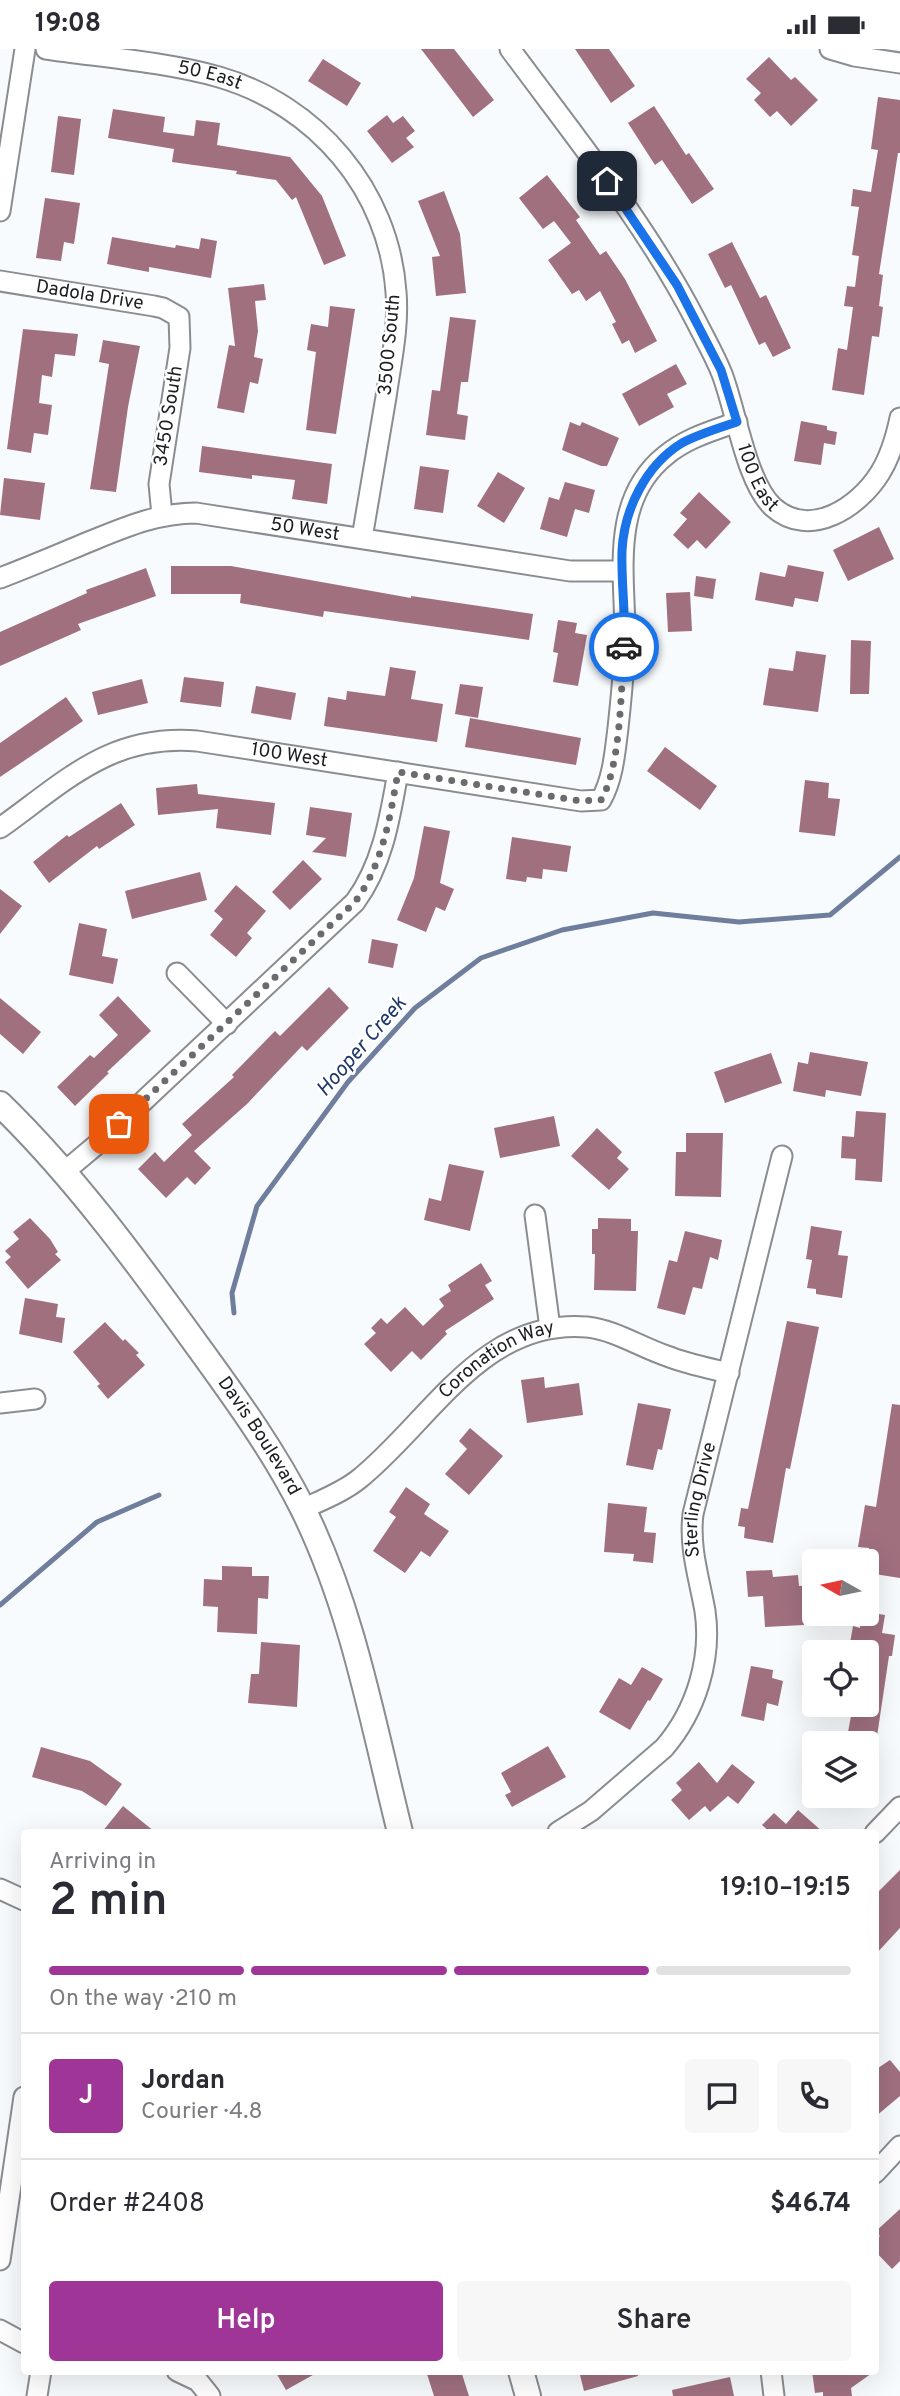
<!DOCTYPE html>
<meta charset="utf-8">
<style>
body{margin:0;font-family:Overpass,sans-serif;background:#f7f7f7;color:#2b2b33;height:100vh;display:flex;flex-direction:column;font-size:26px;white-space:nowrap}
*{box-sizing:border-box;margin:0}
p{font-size:23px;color:#7c7c81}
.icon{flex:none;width:38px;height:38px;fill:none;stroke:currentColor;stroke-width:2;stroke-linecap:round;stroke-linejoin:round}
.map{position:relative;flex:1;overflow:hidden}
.sheet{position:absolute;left:21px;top:1780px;width:858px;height:546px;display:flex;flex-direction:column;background:#fff;border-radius:7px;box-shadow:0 7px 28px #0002}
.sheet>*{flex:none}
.needle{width:46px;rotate:279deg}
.fabs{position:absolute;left:802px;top:1500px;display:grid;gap:14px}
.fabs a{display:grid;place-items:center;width:77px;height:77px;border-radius:7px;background:#fff;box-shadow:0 7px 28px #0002;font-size:35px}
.pin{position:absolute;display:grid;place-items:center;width:60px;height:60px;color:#fff;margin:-30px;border-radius:14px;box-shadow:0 4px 10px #0006}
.courier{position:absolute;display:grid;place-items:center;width:70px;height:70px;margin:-35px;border:5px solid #1a73e8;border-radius:50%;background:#fff;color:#222;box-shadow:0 2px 9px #0007}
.summary em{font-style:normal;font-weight:600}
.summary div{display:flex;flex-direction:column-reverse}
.summary{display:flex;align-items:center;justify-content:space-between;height:119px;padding:0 28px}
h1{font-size:46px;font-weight:600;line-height:52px}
.bar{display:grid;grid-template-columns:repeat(4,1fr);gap:10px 7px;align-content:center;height:84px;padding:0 28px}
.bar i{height:9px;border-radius:5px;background:#e1e1e2}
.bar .on{background:#9f3596}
.bar p{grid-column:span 4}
.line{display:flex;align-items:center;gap:18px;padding:0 28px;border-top:2px solid #e1e1e2}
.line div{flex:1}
.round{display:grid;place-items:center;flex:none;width:74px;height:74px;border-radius:7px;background:#f7f7f7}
.cta{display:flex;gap:14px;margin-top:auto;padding:14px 28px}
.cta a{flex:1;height:80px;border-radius:7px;background:#9f3596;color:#fff;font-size:28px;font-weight:600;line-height:80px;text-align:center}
.cta a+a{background:#f7f7f7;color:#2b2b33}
.status{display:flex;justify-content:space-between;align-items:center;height:49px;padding:0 35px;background:#fff;direction:ltr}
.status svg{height:19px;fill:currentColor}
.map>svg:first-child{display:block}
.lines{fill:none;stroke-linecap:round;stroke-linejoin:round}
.stream{stroke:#6f7e9c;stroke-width:5}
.building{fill:#a0707f}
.minor-casing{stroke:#898d92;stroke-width:23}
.tertiary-casing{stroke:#898d92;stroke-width:28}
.minor{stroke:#fff;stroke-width:19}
.tertiary{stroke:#fff;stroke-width:24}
.done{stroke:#696b6e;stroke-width:7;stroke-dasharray:0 12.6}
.route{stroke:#1a73e8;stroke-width:9}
.labels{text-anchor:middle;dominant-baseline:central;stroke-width:5;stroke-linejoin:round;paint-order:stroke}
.street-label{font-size:19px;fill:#1c1d20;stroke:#fff}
.water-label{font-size:21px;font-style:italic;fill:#1e3669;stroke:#fff}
</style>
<div class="status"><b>19:08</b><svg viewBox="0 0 49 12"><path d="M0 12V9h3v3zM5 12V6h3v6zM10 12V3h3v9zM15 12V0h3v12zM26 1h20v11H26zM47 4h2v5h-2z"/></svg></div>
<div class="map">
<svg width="900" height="2347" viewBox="0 0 900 2347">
<rect width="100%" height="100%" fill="#f8fbfe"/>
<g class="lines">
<!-- stream -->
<g class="stream">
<polyline points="234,1264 232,1244 257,1157 348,1033 415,959 481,909 562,881 653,864 739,873 830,866 900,808"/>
<polyline points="0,1556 97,1473 159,1446"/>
</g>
</g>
<!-- building -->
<g class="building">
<polygon points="421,0 454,0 494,51 473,68"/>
<polygon points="575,0 609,0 635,37 611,54"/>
<polygon points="769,8 791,31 795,28 818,51 791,77 777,62 770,68 754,51 761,44 746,30"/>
<polygon points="323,10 361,34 347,57 308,32"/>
<polygon points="878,48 900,51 900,104 898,104 879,225 883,226 879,257 883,258 879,288 872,287 864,346 832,341 838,299 847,301 853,258 844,257 847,237 855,238 859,207 852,206 859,158 851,157 853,140 871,143 878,101 871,100"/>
<polygon points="654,57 686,106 689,104 714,140 692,155 662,111 655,116 628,74"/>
<polygon points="113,60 165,68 163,83 194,87 196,71 220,74 217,96 290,108 322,147 346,207 324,216 296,148 292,151 276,131 236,125 237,122 172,113 174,100 108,89"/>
<polygon points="387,66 393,74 403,67 415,82 406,89 414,98 392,114 367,82"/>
<polygon points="58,67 81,70 74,126 51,123"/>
<polygon points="547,126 580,168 576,171 600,206 606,202 625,230 657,292 635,304 629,291 622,295 612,275 616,273 600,242 586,252 579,241 572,245 548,211 571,194 554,172 543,180 519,149"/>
<polygon points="444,142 460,185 466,244 436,247 432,208 440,207 418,152"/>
<polygon points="45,149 80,154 74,195 64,193 61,212 36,209"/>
<polygon points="112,188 175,199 176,196 199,200 201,189 217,192 211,229 149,218 149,223 107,215"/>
<polygon points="732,193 760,249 766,246 791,299 773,308 765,293 759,296 731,236 725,239 708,205"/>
<polygon points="264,235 266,251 255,252 258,282 254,308 263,310 258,335 250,333 244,364 217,359 229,296 235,297 228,239"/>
<polygon points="330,257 355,260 336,385 306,381 316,303 307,301 311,275 328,278"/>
<polygon points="450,268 476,271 468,333 461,333 457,365 468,367 465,391 426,386 432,341 440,342"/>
<polygon points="23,280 78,285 75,307 55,305 52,328 42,326 39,354 52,356 48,386 34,384 31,404 7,400"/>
<polygon points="103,291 140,297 128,358 116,443 90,440 109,315 99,313"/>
<polygon points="676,315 687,335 667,345 674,358 639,377 622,345"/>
<polygon points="801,372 827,377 827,381 837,383 835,396 824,394 821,416 794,412"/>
<polygon points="570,373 580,377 582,373 619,389 607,417 601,417 562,401"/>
<polygon points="202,397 332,415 327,455 292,450 295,431 252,426 252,430 199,423"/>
<polygon points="420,417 449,421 443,464 414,460"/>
<polygon points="498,423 525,439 504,474 477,457"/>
<polygon points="4,429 45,434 40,471 0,466"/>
<polygon points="565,433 595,441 589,464 575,460 567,488 540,480 549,448 559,451"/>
<polygon points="699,443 731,473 706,500 697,491 688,500 673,486 687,470 680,464"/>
<polygon points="879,478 894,510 848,532 833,501"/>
<polygon points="788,516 824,523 818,553 795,549 793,558 755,551 760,523 785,528"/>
<polygon points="171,517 231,517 411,549 411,547 533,565 529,591 324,562 323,568 240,554 241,545 171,545"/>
<polygon points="146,519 156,547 78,575 81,581 0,617 0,583 87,544 86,541"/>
<polygon points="696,527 716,530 713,550 694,547"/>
<polygon points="690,543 692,582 668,583 666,544"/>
<polygon points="558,571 577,574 575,584 587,586 578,637 553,633 558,604 553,603"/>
<polygon points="851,591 871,592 869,645 850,645"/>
<polygon points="796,602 826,606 818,663 763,656 769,619 793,622"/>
<polygon points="390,618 416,622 411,650 443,655 437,693 324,677 328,648 346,651 347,642 385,647"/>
<polygon points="184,628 224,633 221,658 180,653"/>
<polygon points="142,630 148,654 98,666 92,643"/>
<polygon points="460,635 483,638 478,669 455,665"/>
<polygon points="256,637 296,644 291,671 251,664"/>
<polygon points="66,648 83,672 0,728 0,694"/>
<polygon points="470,669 581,689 576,716 465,698"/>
<polygon points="665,698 717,737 700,761 647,722"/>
<polygon points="805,731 829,734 828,749 840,750 835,787 799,783"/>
<polygon points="197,735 198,745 275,754 271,786 216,779 218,760 158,766 156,739"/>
<polygon points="121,754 135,776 99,800 97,797 49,834 33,813 67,786 69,788"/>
<polygon points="310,758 352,764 346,808 312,803 326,789 306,786"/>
<polygon points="424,777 450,782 440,834 454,840 445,862 436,858 426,883 397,871 414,829"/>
<polygon points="512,788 571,797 567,823 543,820 542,830 527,828 526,833 506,830"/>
<polygon points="303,811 322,830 290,861 272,843"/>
<polygon points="200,823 207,851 132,870 125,842"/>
<polygon points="236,836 266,862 247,884 252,889 236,908 210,886 223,870 214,862"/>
<polygon points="0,840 22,857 0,885"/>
<polygon points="79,874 107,880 102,907 118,910 113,935 69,926"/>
<polygon points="372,890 398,895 393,919 368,914"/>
<polygon points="329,938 349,959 307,1002 302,997 247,1055 194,1102 211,1119 195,1136 187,1128 166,1149 138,1120 155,1103 164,1113 192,1086 182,1075 234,1028 232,1026 275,982 280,987"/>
<polygon points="118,947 151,982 107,1023 109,1024 75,1057 57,1038 90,1006 94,1009 118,986 99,966"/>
<polygon points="0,949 41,983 23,1005 0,985"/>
<polygon points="810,1003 868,1013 861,1047 826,1041 825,1048 793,1042 798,1013 808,1015"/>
<polygon points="771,1004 782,1034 725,1054 714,1023"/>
<polygon points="856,1062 886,1064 882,1133 855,1131 856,1110 841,1109 842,1087 854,1088"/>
<polygon points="554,1067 560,1097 500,1109 494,1079"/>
<polygon points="597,1079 622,1103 617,1109 629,1120 609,1141 571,1107"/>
<polygon points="686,1084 723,1084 721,1148 675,1147 676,1103 686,1103"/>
<polygon points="449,1115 484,1122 470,1182 424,1171 429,1149 441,1152"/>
<polygon points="30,1169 50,1190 58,1203 55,1205 61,1211 28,1240 5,1213 11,1208 5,1202 19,1190 13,1183"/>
<polygon points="598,1169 631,1170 631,1182 638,1182 636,1242 594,1241 595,1205 592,1205 592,1180 598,1180"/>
<polygon points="811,1177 842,1182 838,1206 848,1207 842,1249 816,1245 816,1240 807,1239 812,1211 806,1210"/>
<polygon points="685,1182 722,1191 718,1211 710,1208 702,1240 693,1238 685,1266 657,1259 669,1211 677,1213"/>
<polygon points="481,1214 492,1232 485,1236 494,1250 445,1282 447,1285 421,1311 412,1302 391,1323 364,1295 376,1284 371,1279 381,1269 387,1275 405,1258 423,1277 444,1257 439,1250 451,1242 448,1236"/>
<polygon points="25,1249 58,1255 56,1268 65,1269 62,1294 19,1285"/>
<polygon points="787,1272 819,1278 790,1420 786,1419 773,1494 744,1489 745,1478 738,1477 741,1459 748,1460"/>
<polygon points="105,1273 123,1292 125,1290 139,1304 136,1306 145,1316 108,1350 97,1337 100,1335 73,1303"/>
<polygon points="544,1328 545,1339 579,1334 583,1366 527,1374 521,1331"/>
<polygon points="638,1354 671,1360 662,1401 658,1400 653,1421 626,1416"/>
<polygon points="892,1355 900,1356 900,1529 868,1524 869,1499 858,1498 865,1456 876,1458"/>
<polygon points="470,1379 503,1407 469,1446 445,1425 467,1400 459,1392"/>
<polygon points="406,1438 430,1455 424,1465 449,1482 430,1508 421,1502 405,1524 373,1502 396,1468 389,1463"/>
<polygon points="608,1454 647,1458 644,1483 656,1484 653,1514 633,1512 634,1505 604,1503"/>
<polygon points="222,1517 252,1518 252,1527 269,1527 268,1550 258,1549 257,1585 217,1583 218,1558 203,1557 204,1530 222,1531"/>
<polygon points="772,1521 773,1528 798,1526 799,1537 810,1536 811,1561 803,1561 804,1576 765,1578 763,1547 748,1548 746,1522"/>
<polygon points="866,1563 885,1566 882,1584 895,1586 892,1607 889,1607 876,1694 846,1694 853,1656 866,1656 866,1603 849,1600 853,1577 860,1579 862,1564"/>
<polygon points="261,1593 300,1596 297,1658 248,1654 251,1625 259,1625"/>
<polygon points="751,1617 773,1621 772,1629 783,1632 778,1657 767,1654 764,1672 741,1667"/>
<polygon points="642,1618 663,1630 650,1652 648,1651 630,1681 599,1663 619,1629 631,1636"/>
<polygon points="548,1697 566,1728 512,1758 505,1746 511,1743 501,1724"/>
<polygon points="41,1698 90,1712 122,1735 106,1757 82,1742 32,1728"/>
<polygon points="699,1713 717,1734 732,1715 755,1733 738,1755 728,1747 710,1763 705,1757 689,1771 671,1751 682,1741 676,1734"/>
<polygon points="123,1757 155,1783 102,1783"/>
<polygon points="798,1761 823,1783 770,1783 762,1776 774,1764 786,1775"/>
<polygon points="900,1821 900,1879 875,1906 875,1846"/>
<polygon points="890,2011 900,2023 900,2047 875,2068 875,2021"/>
<polygon points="900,2160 900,2212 892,2220 875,2202 875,2191 880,2187 875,2183"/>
<polygon points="275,2322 320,2322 286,2341"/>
<polygon points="426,2322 461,2322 469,2347 434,2347"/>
<polygon points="579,2322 638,2322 638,2327 584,2342"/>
<polygon points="812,2322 875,2322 851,2339 852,2347 823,2347 823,2343 815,2344"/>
<polygon points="730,2328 734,2347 673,2347 672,2341"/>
</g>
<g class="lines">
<!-- minor casing -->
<g class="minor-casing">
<g id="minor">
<path id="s1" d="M46 0C101 8 166 13 219 28 316 56 389 141 396 243 399 278 391 313 386 348 378 395 370 442 362 489"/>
<path id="s2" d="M510 0C575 88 646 175 696 272 705 290 715 307 722 325 736 361 746 433 773 458 810 491 859 458 880 424 890 408 896 388 900 369"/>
<polyline points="830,0 854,7 900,14"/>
<polyline points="0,162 25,0"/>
<path id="s3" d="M0 232 154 257 163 259 179 268 180 299 159 435 162 466"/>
<path id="s4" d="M0 529C29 518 57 506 86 494 123 479 156 464 196 464L570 522H622"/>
<path id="s5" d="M0 779C66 732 110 685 197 692L581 752 601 751C613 730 615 703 618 679 621 651 624 622 625 593 626 531 608 453 665 407 686 389 712 382 737 373"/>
<polyline points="177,924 227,975"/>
<path d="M64 1123 101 1092 355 853C383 815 390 768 398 723"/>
<polyline points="535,1166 550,1279"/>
<polyline points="0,1354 35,1350"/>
<path id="s6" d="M303 1460C322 1451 343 1443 359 1430 430 1373 482 1269 587 1278 615 1281 640 1298 667 1307 687 1315 708 1319 729 1324"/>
<path id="s7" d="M558 1783 591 1762 664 1699C696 1662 712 1610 705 1562 699 1528 689 1499 693 1465L782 1107"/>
<polyline points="875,1784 900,1758"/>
<polyline points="0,1840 24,1851"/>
<polyline points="875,2124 900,2097"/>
<polyline points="0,2211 24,2048"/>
<polyline points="0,2281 24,2294"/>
<polyline points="177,2322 198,2332 210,2347"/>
<polyline points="771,2322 774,2347"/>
<polyline points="37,2347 41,2322"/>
</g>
</g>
<!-- tertiary casing -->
<g class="tertiary-casing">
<g id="tertiary">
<path id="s8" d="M0 1055C73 1126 134 1209 194 1292 233 1346 273 1400 303 1460 353 1561 373 1675 400 1783"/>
<polyline points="521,2322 528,2347"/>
</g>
</g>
<!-- minor -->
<use href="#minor" class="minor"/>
<!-- tertiary -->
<use href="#tertiary" class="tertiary"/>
</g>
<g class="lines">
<!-- done -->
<path class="done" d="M119 1075 355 853C383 815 390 768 398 723L581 752 601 751C621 718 621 639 624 598"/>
<!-- route -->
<path class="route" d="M607 132 677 236 721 321 737 373C719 379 699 385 682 394 646 416 624 460 622 502 621 534 626 566 624 598"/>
</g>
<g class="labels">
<!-- street labels -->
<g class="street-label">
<text stroke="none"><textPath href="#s1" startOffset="166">50 East</textPath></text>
<text stroke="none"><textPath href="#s3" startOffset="91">Dadola Drive</textPath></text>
<text transform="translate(390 296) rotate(-85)">3500 South</text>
<text transform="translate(169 367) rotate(-81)">3450 South</text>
<text stroke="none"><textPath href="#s2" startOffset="499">100 East</textPath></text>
<text stroke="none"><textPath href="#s4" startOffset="318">50 West</textPath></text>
<text stroke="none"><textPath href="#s5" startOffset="315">100 West</textPath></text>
<text stroke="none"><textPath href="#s6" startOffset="248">Coronation Way</textPath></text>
<text stroke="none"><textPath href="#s8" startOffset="422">Davis Boulevard</textPath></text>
<text stroke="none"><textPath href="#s7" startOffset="396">Sterling Drive</textPath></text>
</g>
<!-- water labels -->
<g class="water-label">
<text transform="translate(362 998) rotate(-49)">Hooper Creek</text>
</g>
</g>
</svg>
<div class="fabs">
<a><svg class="needle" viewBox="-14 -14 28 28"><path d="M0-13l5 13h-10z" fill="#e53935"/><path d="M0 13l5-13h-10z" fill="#7c7c81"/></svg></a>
<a><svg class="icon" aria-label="locate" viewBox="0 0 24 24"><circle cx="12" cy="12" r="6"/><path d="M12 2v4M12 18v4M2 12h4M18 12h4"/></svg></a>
<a><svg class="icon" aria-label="layers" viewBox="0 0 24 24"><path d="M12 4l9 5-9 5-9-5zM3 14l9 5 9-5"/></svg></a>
</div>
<div class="pin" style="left:119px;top:1075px;background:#ea580c"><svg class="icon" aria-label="bag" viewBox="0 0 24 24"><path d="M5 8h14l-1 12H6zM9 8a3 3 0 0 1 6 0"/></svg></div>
<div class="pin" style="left:607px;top:132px;background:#1f2937"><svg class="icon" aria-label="home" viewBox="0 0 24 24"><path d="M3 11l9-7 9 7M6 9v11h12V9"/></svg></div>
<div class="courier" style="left:624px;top:598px"><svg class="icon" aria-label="car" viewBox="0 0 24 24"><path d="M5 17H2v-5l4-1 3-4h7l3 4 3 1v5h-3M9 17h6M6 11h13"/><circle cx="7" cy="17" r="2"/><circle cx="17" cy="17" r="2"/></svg></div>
<section class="sheet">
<div class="summary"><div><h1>2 min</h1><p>Arriving in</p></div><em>19:10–19:15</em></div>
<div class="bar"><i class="on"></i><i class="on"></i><i class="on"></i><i></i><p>On the way · 210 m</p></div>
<div class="line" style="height:126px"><b class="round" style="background:#9f3596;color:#fff">J</b><div><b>Jordan</b><p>Courier · 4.8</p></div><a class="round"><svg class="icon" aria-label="chat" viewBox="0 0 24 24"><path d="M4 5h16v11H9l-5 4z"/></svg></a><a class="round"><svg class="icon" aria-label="phone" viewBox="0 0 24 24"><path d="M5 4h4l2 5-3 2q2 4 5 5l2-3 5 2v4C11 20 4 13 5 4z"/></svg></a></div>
<div class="line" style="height:91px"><div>Order #2408</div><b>$46.74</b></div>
<div class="cta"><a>Help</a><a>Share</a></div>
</section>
</div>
